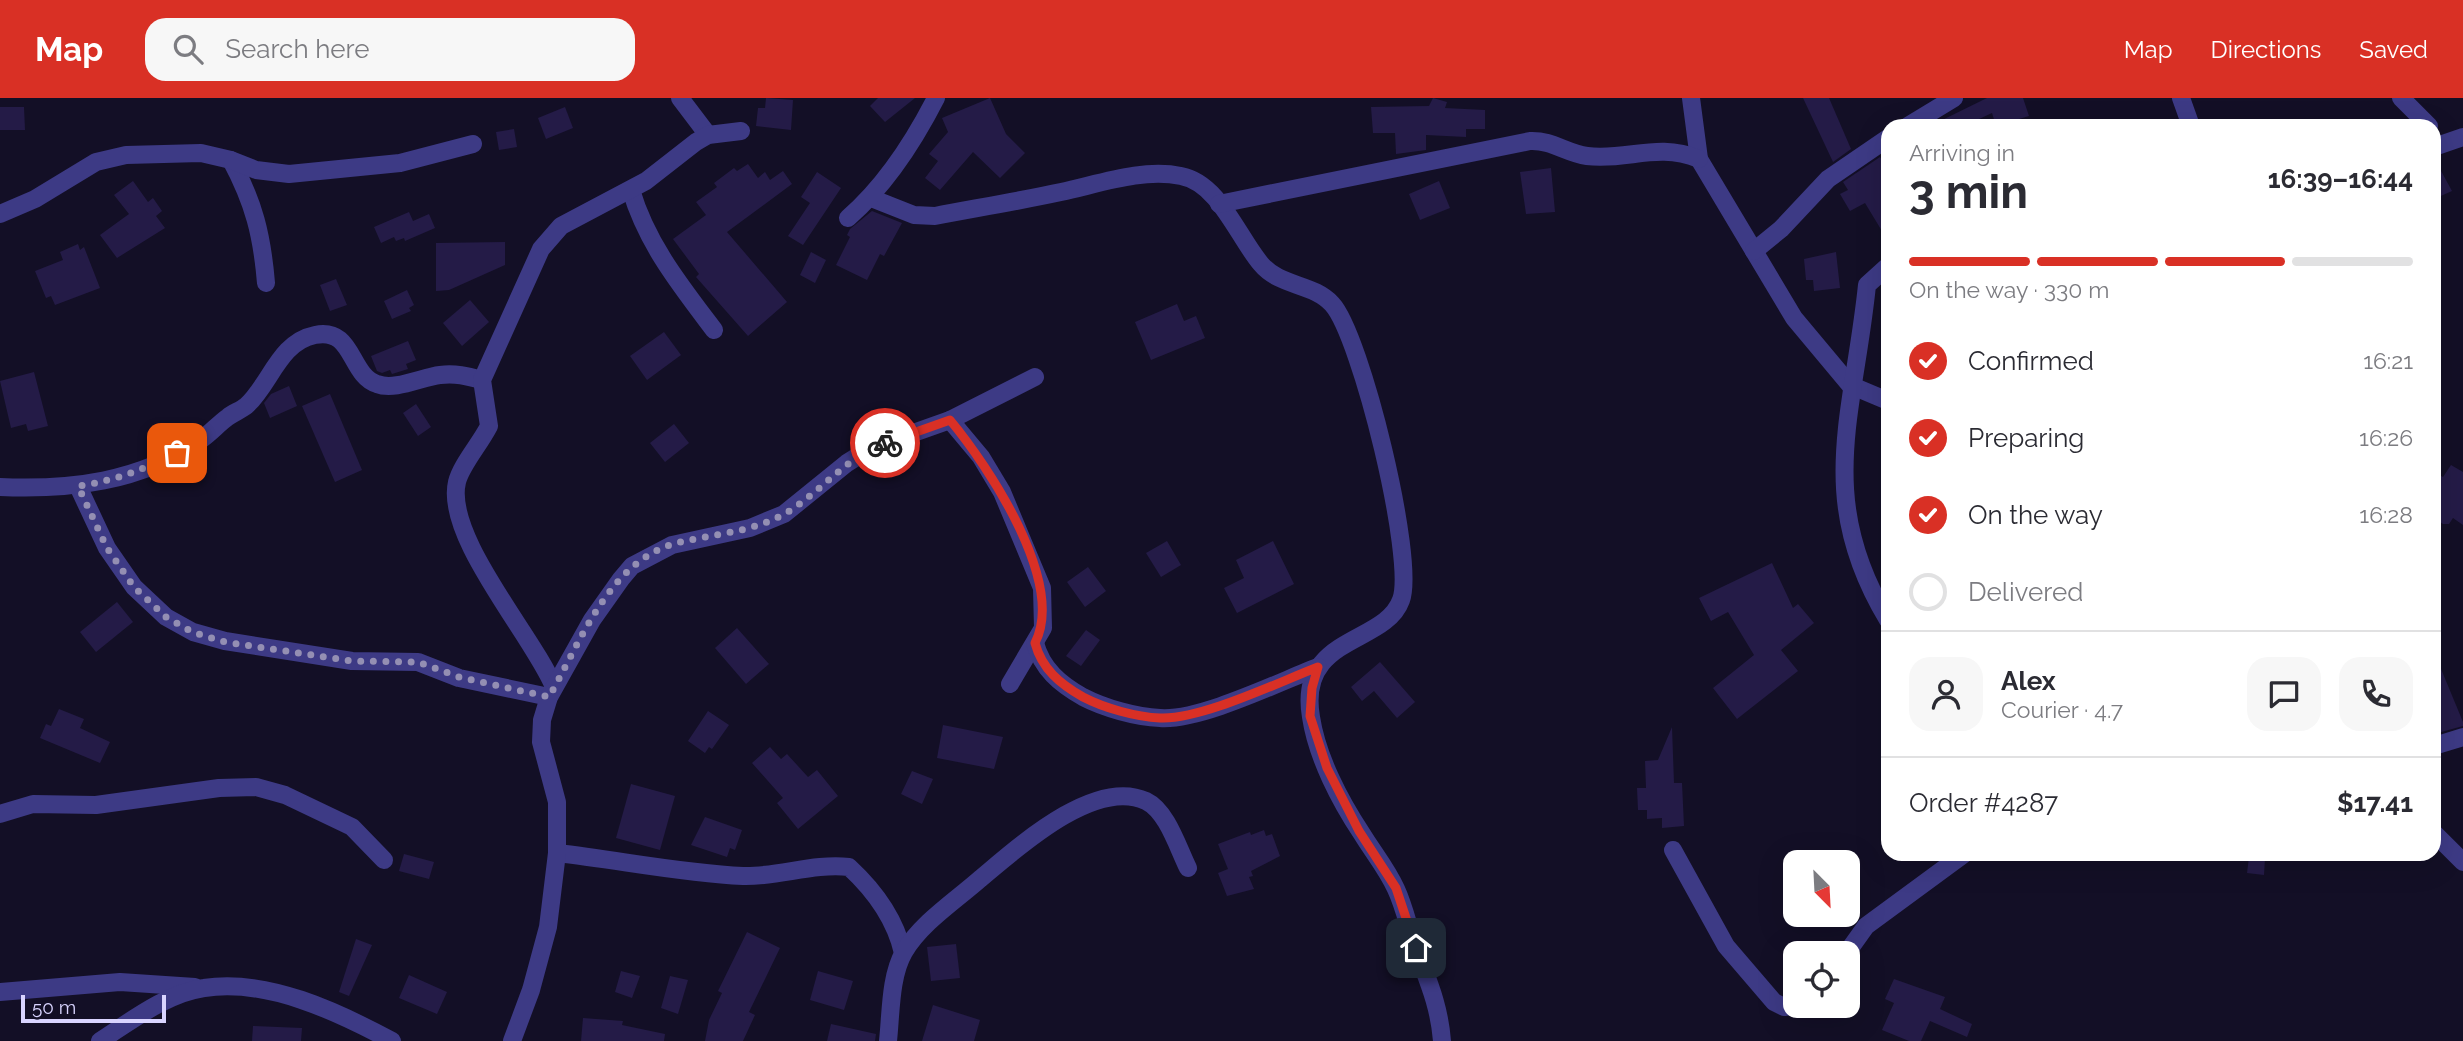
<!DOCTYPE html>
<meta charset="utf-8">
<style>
body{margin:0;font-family:Raleway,sans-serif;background:#f7f7f7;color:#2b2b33;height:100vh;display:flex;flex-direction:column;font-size:26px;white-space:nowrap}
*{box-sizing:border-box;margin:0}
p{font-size:23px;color:#7c7c81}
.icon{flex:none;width:38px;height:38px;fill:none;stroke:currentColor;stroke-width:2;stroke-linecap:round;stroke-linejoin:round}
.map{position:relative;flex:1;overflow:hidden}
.sheet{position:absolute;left:1881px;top:21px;width:560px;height:742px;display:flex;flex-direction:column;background:#fff;border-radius:21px;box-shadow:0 7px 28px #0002}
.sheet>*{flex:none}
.needle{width:46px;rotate:156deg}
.controls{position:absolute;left:1783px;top:752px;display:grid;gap:14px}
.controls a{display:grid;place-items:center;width:77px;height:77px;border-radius:14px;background:#fff;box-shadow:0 7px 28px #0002;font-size:35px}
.scale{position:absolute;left:21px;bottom:18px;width:145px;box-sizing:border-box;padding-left:7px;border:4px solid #d9d4ff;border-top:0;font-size:19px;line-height:24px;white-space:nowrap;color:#d9d4ff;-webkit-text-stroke:5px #130f26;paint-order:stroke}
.pin{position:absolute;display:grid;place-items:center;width:60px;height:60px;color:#fff;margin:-30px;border-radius:14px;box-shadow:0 4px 10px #0006}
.courier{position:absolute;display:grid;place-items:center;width:70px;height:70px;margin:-35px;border:5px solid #d93025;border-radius:50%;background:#fff;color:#222;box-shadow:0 2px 9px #0007}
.headline em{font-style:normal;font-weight:700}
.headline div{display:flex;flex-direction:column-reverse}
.headline{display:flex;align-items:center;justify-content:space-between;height:119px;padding:0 28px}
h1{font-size:46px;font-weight:700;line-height:52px}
.bar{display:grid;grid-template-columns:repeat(4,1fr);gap:10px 7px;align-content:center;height:84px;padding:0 28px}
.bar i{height:9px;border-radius:5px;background:#e1e1e2}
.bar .active{background:#d93025}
.bar p{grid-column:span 4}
.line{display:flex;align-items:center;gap:18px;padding:0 28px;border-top:2px solid #e1e1e2}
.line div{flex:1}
.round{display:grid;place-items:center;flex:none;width:74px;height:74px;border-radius:21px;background:#f7f7f7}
ol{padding:0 28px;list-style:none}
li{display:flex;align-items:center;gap:21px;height:77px}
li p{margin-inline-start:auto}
li .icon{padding:7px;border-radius:50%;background:#d93025;color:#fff;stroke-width:4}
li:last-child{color:#7c7c81}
li i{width:38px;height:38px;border:4px solid #e1e1e2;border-radius:50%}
header{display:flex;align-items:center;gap:42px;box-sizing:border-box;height:98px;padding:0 35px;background:#d93025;color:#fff}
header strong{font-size:33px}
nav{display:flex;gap:38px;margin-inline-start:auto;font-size:24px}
.search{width:490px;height:63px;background:#f7f7f7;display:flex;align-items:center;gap:18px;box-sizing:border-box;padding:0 24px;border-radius:21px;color:#7c7c81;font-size:26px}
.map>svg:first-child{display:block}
.building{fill:#241b47}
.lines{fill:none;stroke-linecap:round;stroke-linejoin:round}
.street{stroke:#3d3a85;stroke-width:18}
.done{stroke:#948fb3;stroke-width:7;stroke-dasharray:0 12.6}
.route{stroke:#d93025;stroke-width:9}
</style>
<header>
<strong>Map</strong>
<div class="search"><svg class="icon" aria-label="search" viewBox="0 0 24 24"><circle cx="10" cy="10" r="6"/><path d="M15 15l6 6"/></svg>Search here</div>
<nav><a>Map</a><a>Directions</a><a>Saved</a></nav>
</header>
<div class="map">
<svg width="2463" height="943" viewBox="0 0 2463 943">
<rect width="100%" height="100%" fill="#130f26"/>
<!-- building -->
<g class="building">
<polygon points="766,0 793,2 791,32 756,28 758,10 765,10"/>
<polygon points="878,0 915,0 885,24 870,8"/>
<polygon points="990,0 1006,36 1025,55 1000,80 973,54 940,92 925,80 938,63 929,56 948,34 942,20"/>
<polygon points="1433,0 1447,4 1445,10 1485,12 1485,31 1466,31 1466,39 1426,37 1426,52 1396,56 1395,35 1373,35 1371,9 1429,8"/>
<polygon points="1803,0 1829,0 1851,51 1833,64"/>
<polygon points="1987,0 2023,0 2029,18 1996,28 1992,15 1964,28 1930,28"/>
<polygon points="0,9 24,9 25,32 0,32"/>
<polygon points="565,9 573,30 546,41 538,20"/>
<polygon points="514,31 517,49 499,52 496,34"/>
<polygon points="1880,59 1888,73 1888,143 1865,105 1850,113 1840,96 1848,92 1843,84"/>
<polygon points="2434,60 2452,93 2434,101"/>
<polygon points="748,66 758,80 765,74 770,82 783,73 792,86 727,134 787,204 748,238 696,179 699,176 673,141 706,117 696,104 717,89 714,85 734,70 737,73"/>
<polygon points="1551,70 1555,114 1526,116 1520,74"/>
<polygon points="817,74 841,90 803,147 788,138 810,105 801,99"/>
<polygon points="133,83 148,104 153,100 162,113 156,118 165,130 117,160 100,137 129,116 114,97"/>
<polygon points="1439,83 1450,110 1420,122 1409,96"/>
<polygon points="872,113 902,125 884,158 880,156 867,182 836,167 850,139 847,137 850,131"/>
<polygon points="409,114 413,123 429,116 435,130 405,143 404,140 396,143 394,139 381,145 374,129"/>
<polygon points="505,144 505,167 449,192 436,193 436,145"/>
<polygon points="78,146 80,152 84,149 100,190 55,207 51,198 46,200 35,173 63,162 60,154"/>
<polygon points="811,154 826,162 815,185 800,177"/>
<polygon points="1836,154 1840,190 1814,193 1813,182 1806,182 1804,161"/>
<polygon points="336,181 347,207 330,213 320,187"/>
<polygon points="407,192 414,207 409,210 411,213 392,221 384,203"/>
<polygon points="470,202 489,224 462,248 443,225"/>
<polygon points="1177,206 1184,223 1196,218 1205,240 1151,262 1135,224"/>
<polygon points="664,234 681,257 647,282 630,258"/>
<polygon points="408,243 416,262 406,266 408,271 392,276 390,272 382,275 377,273 371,258"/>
<polygon points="34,274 48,328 28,333 26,326 11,330 0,283"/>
<polygon points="289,288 297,308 270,320 264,305 271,296"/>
<polygon points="330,296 362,372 335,384 302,308"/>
<polygon points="416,306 431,329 418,338 403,315"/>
<polygon points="674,326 689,345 665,364 650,345"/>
<polygon points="2451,367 2463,374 2463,427 2453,420 2449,426 2443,426 2434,420 2434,374 2443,379"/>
<polygon points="1167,443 1181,467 1161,479 1146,455"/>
<polygon points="1273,443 1294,486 1237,515 1224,490 1244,480 1236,462"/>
<polygon points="1772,465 1793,510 1798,506 1814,525 1781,552 1798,573 1737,621 1713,590 1754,557 1728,514 1711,523 1699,500"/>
<polygon points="1088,469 1106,493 1085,509 1067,484"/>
<polygon points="117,504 133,524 96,554 80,534"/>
<polygon points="737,530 769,566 746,586 715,550"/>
<polygon points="1086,532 1100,542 1081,568 1066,558"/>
<polygon points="2434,554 2463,624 2463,628 2434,636"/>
<polygon points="1380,564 1415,604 1397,620 1374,593 1362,603 1351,589"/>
<polygon points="59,611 84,621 80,630 110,644 100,665 40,640 46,626 51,628"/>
<polygon points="708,613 729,627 712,651 709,649 705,655 688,643"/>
<polygon points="943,627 1003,639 994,671 937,660"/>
<polygon points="1672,629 1674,685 1682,685 1684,728 1662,730 1662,720 1647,721 1647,712 1638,712 1637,690 1646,690 1645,663 1658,662"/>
<polygon points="770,649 781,661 787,656 808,679 817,672 838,698 798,731 777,705 783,700 752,665"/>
<polygon points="912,673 933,681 922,706 901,696"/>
<polygon points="631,686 675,698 660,752 616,740"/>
<polygon points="705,719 742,732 735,752 730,750 727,759 691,747"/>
<polygon points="1264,732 1266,738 1272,736 1280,758 1251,773 1253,778 1249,779 1254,791 1227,798 1218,775 1228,771 1218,746 1250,734 1251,737"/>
<polygon points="404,756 434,764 429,781 399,773"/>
<polygon points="2249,759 2265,760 2264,777 2247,775"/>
<polygon points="747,834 780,850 749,914 755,917 743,943 705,943 709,922 722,895 718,893"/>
<polygon points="356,841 372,847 349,898 339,894"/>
<polygon points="956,846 960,880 931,883 927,849"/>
<polygon points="621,873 640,878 632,900 615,894"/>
<polygon points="818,873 853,883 844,912 810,902"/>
<polygon points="409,877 447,894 437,916 399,900"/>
<polygon points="670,878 688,882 678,916 661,910"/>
<polygon points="1894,881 1945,899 1940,911 1972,926 1967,939 1930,923 1921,943 1909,943 1882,932 1894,905 1885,901"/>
<polygon points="933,907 980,922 974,943 922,943"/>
<polygon points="583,920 623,923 622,927 665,936 664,943 581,943"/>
<polygon points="831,926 876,936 875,943 827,943"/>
<polygon points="253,928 302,930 301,943 252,943"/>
</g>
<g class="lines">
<!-- street -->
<g class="street">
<polyline points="680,0 708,37"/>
<polyline points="1691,0 1699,61 1794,220 1850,287 1888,303"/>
<polyline points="2181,0 2191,28"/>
<polyline points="2401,0 2429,28"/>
<polyline points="1908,28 1954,0"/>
<polyline points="2434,49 2463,39"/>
<path d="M231 62C254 105 262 137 266 185"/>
<path d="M631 92C647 146 680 187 714 232"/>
<path d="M871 100 914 117 935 118C977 110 1019 103 1061 94 1099 86 1142 70 1181 78 1219 85 1238 139 1261 166 1280 189 1313 185 1332 206 1361 237 1416 462 1401 502 1385 547 1297 537 1311 619 1317 659 1340 703 1362 736 1373 754 1387 771 1396 791 1404 808 1408 827 1414 845 1427 881 1439 905 1442 943"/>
<path d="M1219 106 1530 43C1552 42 1566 55 1587 58 1628 63 1657 44 1699 61"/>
<polyline points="0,116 35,101 96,64 126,57 201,55 231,62 256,72 289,76 400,65 473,46"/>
<path d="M848 120C886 87 913 45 936 0"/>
<polyline points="1754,153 1781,131 1828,81 1888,40"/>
<path d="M1888 168 1867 187C1854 316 1814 400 1888 522"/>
<polyline points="950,322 981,359 1002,394 1042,490 1043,530 1010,586"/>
<polyline points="78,388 107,450 134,489 166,519 193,534 225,543 352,563 418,564 459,580 549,599"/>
<path d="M0 389C70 392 140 384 199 343 210 336 218 326 228 319 233 315 241 312 246 308 270 287 279 244 315 237 354 229 349 277 377 286 395 293 422 279 440 277 455 275 467 278 482 282"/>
<path d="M1035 545C1042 571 1060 586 1083 599 1104 610 1136 619 1160 620 1200 623 1279 584 1318 569"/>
<path d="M554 589C534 539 444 439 457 384 461 367 480 346 489 328L482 282 541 151 561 128 646 83 696 44 708 37 741 33"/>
<polyline points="2434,648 2463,639"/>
<polyline points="0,716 33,706 96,707 219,690 256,689 285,697 352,729 384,762"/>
<polyline points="2434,735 2463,764"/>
<polyline points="1673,752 1726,848 1774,904 1784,909 1796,907"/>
<path d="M557 755C619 762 681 775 743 778 779 779 813 765 849 769 875 793 895 820 903 855"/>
<polyline points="1846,856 1866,828 1964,756"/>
<polyline points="0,894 120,884 195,889"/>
<path d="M100 943C131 923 167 895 204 890 267 880 338 914 392 943"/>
<polyline points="512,943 531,892 548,829 557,755 557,704 541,644 542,622 549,599 592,522 621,481 632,468 672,447 750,430 784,416 847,365 871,350 950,322 1035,279"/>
<path d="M888 943C891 916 890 878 904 854 921 825 955 803 980 781 1016 751 1094 679 1146 703 1167 713 1178 750 1188 770"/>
</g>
</g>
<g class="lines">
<!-- done -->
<path class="done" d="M177 355C145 371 114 383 78 388L107 450 134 489 166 519 192 534 225 544 352 563 418 564 459 579 549 599C580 545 608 466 673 446 710 436 752 435 786 415 821 394 845 360 885 345"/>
<!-- route -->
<path class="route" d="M885 345 950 322C989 369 1066 485 1035 545 1042 571 1060 586 1083 599 1104 610 1136 619 1160 620 1201 622 1279 584 1318 569L1312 590 1310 618 1327 670 1359 733 1396 790 1416 850"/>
</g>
</svg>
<div class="controls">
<a><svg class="needle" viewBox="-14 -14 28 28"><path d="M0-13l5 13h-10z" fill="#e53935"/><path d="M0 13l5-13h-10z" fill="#7c7c81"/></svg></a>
<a><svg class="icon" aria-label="locate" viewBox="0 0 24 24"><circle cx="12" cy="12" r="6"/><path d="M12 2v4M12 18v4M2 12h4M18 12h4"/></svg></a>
</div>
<div class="scale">50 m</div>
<div class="pin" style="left:177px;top:355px;background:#ea580c"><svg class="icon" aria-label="bag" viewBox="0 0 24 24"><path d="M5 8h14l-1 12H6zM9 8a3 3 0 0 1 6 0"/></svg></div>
<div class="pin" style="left:1416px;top:850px;background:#1f2937"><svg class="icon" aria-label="home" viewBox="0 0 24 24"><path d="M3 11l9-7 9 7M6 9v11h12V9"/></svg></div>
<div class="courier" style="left:885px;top:345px"><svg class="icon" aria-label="bike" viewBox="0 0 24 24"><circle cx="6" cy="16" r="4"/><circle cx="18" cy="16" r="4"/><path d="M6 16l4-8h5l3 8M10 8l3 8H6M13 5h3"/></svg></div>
<section class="sheet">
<div class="headline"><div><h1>3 min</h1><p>Arriving in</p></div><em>16:39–16:44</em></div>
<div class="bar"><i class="active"></i><i class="active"></i><i class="active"></i><i></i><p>On the way · 330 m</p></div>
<ol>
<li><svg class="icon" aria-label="check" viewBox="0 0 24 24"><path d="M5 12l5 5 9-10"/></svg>Confirmed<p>16:21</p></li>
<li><svg class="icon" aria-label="check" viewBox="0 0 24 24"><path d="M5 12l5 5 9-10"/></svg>Preparing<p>16:26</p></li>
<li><svg class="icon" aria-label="check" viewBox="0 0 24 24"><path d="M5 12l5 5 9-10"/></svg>On the way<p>16:28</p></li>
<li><i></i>Delivered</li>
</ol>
<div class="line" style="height:126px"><a class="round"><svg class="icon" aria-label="person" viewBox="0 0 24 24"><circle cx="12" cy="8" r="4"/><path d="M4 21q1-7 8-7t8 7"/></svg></a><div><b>Alex</b><p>Courier · 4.7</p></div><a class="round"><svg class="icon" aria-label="chat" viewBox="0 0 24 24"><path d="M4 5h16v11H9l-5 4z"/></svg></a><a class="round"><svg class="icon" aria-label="phone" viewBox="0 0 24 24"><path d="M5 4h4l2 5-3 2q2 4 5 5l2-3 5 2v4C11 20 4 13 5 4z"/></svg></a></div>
<div class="line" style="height:91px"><div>Order #4287</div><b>$17.41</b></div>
</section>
</div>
